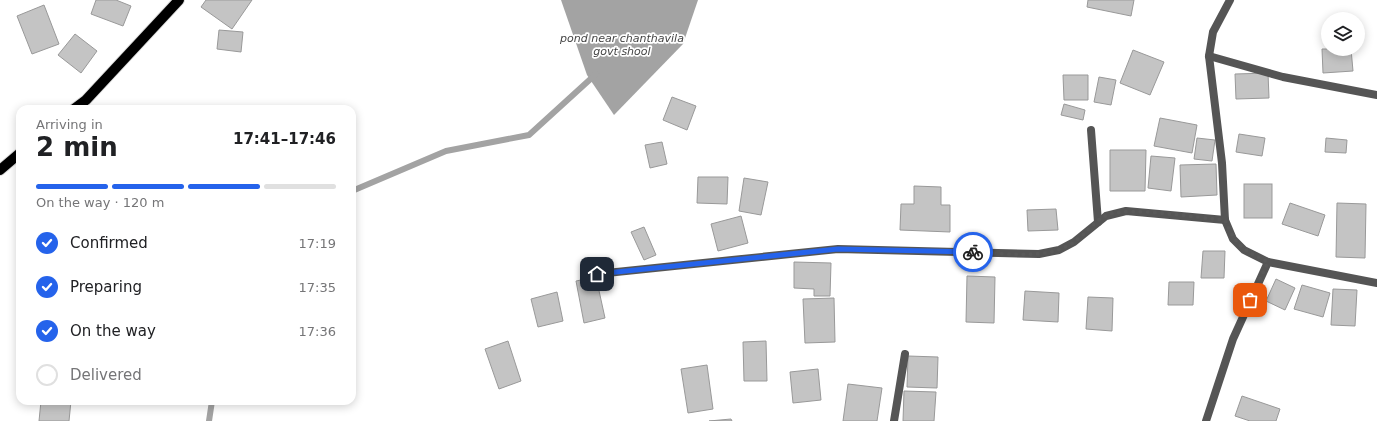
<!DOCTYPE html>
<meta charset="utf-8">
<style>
body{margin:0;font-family:"DejaVu Sans",sans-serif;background:#f6f6f6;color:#202124;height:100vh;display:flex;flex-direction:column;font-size:15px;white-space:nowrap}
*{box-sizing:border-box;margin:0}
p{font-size:13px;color:#757577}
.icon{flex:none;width:22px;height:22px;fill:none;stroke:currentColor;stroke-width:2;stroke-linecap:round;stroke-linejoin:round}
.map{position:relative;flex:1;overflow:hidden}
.drawer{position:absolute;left:16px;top:105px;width:340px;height:300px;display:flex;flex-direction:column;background:#fff;border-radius:12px;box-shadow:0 2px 10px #0003}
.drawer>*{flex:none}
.controls{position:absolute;left:1321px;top:12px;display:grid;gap:8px}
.controls a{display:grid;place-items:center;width:44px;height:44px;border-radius:50%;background:#fff;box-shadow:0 2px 10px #0003;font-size:20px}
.pin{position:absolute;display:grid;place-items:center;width:34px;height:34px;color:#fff;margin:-17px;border-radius:8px;box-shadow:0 2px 6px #0006}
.courier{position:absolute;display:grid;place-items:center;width:40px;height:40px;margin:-20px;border:3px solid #2563eb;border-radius:50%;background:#fff;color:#222;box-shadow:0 1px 5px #0007}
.head em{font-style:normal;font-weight:700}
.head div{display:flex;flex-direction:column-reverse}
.head{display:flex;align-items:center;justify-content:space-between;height:68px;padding:0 20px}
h1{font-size:26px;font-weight:700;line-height:30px}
.bar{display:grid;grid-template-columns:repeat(4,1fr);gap:6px 4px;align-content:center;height:48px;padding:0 20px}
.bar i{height:5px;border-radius:3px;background:#e0e0e0}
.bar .selected{background:#2563eb}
.bar p{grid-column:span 4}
ol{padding:0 20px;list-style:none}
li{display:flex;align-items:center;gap:12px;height:44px}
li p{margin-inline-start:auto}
li .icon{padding:4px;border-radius:50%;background:#2563eb;color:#fff;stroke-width:4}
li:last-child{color:#757577}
li i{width:22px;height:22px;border:2px solid #e0e0e0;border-radius:50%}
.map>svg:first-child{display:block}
.water{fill:#a3a3a3}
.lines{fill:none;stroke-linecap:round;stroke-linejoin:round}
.stream{stroke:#a3a3a3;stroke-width:6}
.building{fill:#c4c4c4;stroke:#999}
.primary-casing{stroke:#dbdbdb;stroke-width:12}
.minor{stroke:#555;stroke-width:8}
.primary{stroke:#000;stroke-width:10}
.done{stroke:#595959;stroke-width:4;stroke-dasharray:0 7.2}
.route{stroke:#2563eb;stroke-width:5}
.labels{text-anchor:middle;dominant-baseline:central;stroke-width:3.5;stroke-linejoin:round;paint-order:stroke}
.water-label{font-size:11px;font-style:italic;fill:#444;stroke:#fff}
</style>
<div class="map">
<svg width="1377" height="421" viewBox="0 0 1377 421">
<rect width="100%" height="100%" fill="#fff"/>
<!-- water -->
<polygon class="water" points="561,0 698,0 683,44 614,115 587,75"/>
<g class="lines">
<!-- stream -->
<g class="stream">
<polyline points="352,191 446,151 529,135 596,74"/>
<polyline points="209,421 212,401"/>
</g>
</g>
<!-- building -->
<g class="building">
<polygon points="96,0 116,0 131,6 123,26 91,14"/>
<polygon points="206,0 252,0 232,29 201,7"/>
<polygon points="1088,0 1134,0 1131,16 1087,7"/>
<polygon points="44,5 59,44 32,54 17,16"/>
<polygon points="219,30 243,32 241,52 217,49"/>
<polygon points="75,34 97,51 81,73 58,55"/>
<polygon points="1322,49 1351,49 1353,71 1323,73"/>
<polygon points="1133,50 1164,62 1150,95 1120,83"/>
<polygon points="1268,73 1269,98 1236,99 1235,74"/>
<polygon points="1063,75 1088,75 1088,100 1064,100"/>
<polygon points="1099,77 1116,80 1111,105 1094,102"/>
<polygon points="672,97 696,106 687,130 663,120"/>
<polygon points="1064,104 1085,110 1083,120 1061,115"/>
<polygon points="1160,118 1197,125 1192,153 1154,146"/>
<polygon points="1239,134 1265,138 1262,156 1236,152"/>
<polygon points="1197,138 1215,140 1212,161 1194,159"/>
<polygon points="1326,138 1347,140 1346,153 1325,152"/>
<polygon points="662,142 667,164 650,168 645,145"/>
<polygon points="1110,150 1146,150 1145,191 1110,191"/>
<polygon points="1151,156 1175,158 1171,191 1148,188"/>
<polygon points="1216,164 1217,195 1181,197 1180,165"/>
<polygon points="698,177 728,177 727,204 697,203"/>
<polygon points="744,178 768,182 761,215 739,211"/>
<rect x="1244" y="184" width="28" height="34"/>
<polygon points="914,186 941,187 941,205 950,205 950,232 900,230 901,204 914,204"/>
<polygon points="1290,203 1325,215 1318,236 1282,224"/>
<polygon points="1337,203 1366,204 1365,258 1336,257"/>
<polygon points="1056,209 1058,230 1028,231 1027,210"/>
<polygon points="741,216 748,243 718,251 711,224"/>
<polygon points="644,227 656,255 644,260 631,232"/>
<polygon points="1203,251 1225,251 1224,278 1201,278"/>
<polygon points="794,262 831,263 830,296 814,296 814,289 794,288"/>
<polygon points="967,276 995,277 994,323 966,322"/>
<polygon points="596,277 605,318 584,323 576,281"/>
<polygon points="1276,279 1295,288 1285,310 1266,301"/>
<polygon points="1169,282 1194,282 1193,305 1168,305"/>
<polygon points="1302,285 1330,293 1323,317 1294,309"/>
<polygon points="1333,289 1357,290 1355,326 1331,325"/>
<polygon points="1025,291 1059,293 1058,322 1023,320"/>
<polygon points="557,292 563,321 538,327 531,299"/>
<polygon points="1088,297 1113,298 1112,331 1086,329"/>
<polygon points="834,298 835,342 805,343 803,299"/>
<polygon points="508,341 521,381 499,389 485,349"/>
<polygon points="766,341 767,381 744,381 743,342"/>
<polygon points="908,356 938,357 937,388 907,387"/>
<polygon points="707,365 713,409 688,413 681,369"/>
<polygon points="818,369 821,400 793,403 790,372"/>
<polygon points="848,384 882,388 877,421 843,421"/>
<polygon points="904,391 936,392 934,421 903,421"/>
<polygon points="1242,396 1280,409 1276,421 1250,421 1235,416"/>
<polygon points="41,401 71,401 69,421 39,421"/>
<polygon points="731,419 732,421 709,421"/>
</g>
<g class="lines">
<!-- primary casing -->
<g class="primary-casing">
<g id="primary">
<polyline points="74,109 86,100 179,0"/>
<polyline points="0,170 20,153"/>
</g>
</g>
<!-- minor -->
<g class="minor">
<polyline points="1230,0 1213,32 1209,56 1222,163 1225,220 1233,239 1244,250 1268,262 1377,283"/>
<polyline points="1209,56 1283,77 1377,95"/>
<polyline points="1091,130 1098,222"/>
<polyline points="597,274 838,249 1039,254 1059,250 1074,242 1106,216 1126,211 1225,220"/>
<polyline points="894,421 905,354"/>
<polyline points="1206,421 1233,339 1268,262"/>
</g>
<!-- primary -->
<use href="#primary" class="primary"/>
</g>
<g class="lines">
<!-- done -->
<path class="done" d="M973 252C1006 253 1046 261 1074 242 1085 235 1095 220 1107 215 1130 206 1198 218 1225 220 1237 247 1242 249 1268 262L1250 300"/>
<!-- route -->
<polyline class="route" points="597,274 838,249 973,252"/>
</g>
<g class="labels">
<!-- water labels -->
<g class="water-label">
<text x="622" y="38">pond near chanthavila<tspan x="622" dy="13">govt shool</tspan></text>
</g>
</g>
</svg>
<div class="controls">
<a><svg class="icon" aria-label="layers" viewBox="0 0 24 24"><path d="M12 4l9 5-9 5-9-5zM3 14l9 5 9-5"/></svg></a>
</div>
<div class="pin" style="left:1250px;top:300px;background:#ea580c"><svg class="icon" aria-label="bag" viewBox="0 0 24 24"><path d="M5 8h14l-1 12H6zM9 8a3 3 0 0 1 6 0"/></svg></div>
<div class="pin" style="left:597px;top:274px;background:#1f2937"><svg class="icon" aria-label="home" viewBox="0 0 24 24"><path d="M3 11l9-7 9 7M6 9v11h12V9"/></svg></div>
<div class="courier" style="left:973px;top:252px"><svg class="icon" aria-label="bike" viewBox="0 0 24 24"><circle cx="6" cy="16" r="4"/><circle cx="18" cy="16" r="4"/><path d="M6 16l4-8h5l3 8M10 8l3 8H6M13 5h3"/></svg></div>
<section class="drawer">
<div class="head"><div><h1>2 min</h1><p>Arriving in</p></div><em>17:41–17:46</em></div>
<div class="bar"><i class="selected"></i><i class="selected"></i><i class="selected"></i><i></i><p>On the way · 120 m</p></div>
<ol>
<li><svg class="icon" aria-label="check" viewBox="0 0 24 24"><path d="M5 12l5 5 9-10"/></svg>Confirmed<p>17:19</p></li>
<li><svg class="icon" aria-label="check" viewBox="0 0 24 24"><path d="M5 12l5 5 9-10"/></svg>Preparing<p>17:35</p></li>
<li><svg class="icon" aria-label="check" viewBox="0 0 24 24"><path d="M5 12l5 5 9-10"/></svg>On the way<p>17:36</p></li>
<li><i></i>Delivered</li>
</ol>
</section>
</div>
